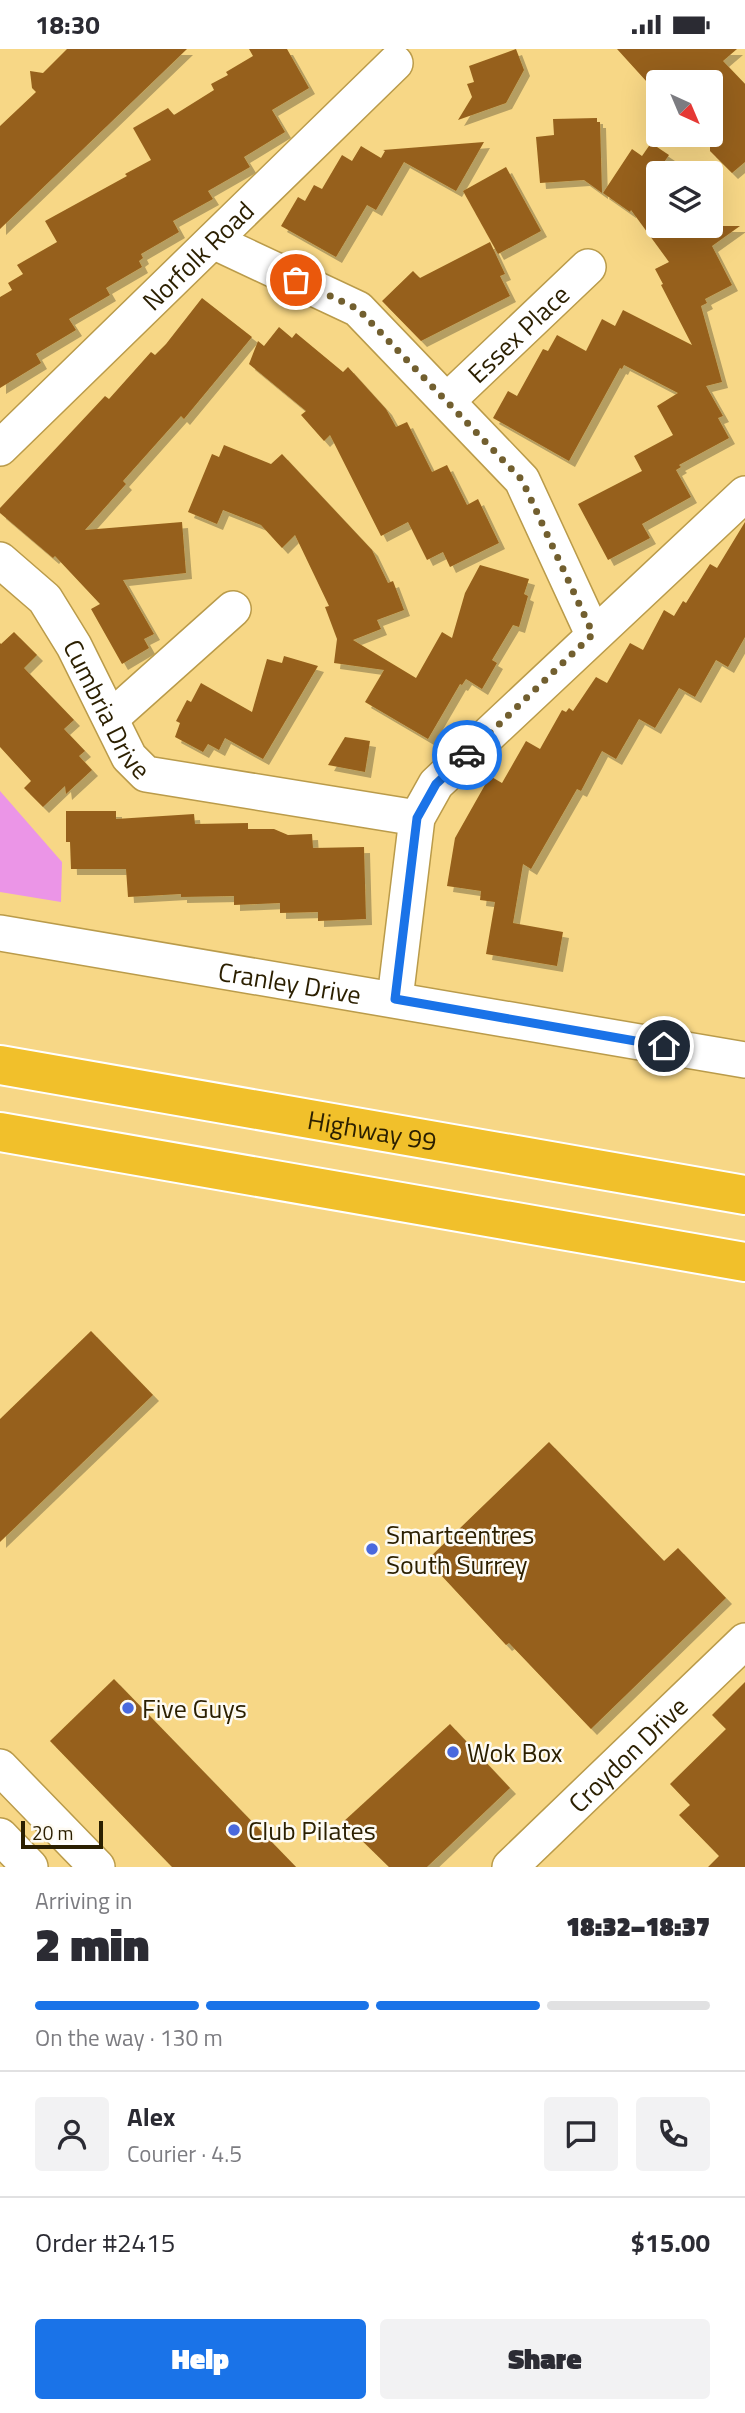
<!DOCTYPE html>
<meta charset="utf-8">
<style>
body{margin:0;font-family:"Titillium Web",sans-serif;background:#f2f2f3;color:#2b2b33;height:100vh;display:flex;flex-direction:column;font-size:26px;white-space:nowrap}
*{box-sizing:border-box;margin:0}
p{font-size:23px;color:#7c7c81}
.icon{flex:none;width:38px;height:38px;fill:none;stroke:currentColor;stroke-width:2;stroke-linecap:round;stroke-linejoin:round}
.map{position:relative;height:1818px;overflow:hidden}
.details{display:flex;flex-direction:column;background:#fff;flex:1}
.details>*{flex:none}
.needle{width:46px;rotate:136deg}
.controls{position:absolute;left:646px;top:21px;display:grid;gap:14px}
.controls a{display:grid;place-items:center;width:77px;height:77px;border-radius:7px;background:#fff;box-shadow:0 7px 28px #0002;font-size:35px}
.scale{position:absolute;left:21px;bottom:18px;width:82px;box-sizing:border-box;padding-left:7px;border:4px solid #2b1f00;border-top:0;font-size:19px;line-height:24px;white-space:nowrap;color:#2b1f00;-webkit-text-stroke:5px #fefbf3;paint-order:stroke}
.pin{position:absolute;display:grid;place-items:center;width:60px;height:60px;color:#fff;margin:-30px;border:4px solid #fff;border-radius:50%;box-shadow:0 2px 7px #0007}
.courier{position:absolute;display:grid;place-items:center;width:70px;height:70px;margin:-35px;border:5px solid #1a73e8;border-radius:50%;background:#fff;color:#222;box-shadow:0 2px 9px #0007}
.overview em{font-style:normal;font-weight:800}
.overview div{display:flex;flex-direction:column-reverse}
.overview{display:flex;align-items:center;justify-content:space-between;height:119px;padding:0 35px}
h1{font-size:46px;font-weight:800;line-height:52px}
.bar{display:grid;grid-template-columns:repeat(4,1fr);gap:10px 7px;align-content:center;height:84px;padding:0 35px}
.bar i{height:9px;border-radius:5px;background:#e1e1e2}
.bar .selected{background:#1a73e8}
.bar p{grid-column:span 4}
.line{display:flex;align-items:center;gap:18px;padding:0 35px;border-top:2px solid #e1e1e2}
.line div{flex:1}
.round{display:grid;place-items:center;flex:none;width:74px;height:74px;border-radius:7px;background:#f2f2f3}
.button{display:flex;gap:14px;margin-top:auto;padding:14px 35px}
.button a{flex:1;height:80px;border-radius:7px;background:#1a73e8;color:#fff;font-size:28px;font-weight:800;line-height:80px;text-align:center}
.button a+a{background:#f2f2f3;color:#2b2b33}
.status{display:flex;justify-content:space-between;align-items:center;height:49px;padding:0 35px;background:#fff;direction:ltr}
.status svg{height:19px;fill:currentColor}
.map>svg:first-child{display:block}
.green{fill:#eb95e7}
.building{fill:#96611b;filter:url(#shadow)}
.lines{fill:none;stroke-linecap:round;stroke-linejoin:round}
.minor-casing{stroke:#ba9b4a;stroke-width:38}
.highway-casing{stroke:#fff;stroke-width:42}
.minor{stroke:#fff;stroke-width:35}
.highway{stroke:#f1c02b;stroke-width:38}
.done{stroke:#725f2f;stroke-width:7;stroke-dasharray:0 12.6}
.route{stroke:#1a73e8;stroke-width:9}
.poi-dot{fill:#4a69dd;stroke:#fefbf3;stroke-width:2.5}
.labels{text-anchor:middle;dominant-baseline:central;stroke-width:5;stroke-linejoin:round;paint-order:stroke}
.street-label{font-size:26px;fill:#2b1f00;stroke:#fefbf3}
.poi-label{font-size:26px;fill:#2b1f00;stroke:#fefbf3;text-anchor:start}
</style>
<div class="status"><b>18:30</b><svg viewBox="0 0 49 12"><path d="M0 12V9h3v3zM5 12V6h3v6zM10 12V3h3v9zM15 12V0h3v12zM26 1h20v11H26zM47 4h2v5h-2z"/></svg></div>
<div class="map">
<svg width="745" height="1818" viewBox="0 0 745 1818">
<defs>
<filter id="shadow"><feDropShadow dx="6" dy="6" stdDeviation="0" flood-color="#0004"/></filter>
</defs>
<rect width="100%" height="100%" fill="#f7d786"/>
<!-- green -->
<polygon class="green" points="0,742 62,813 61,853 0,843"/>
<!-- building -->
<g class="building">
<polygon points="67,0 187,0 0,180 0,77 36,43 32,39 30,22 43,24"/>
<polygon points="249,0 287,0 309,39 272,61 285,83 244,108 250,118 208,142 213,150 173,172 179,183 141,205 143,209 139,212 142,218 106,239 110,246 69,270 76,281 36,305 41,314 0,339 0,248 12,241 8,234 23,225 17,216 57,193 45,172 127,127 125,125 151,111 133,79 168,59 174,66 214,41 211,35 228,26 226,23 253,7"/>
<polygon points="516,0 524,21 506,54 458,71 472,48 467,35 474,33 469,17"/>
<polygon points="617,0 737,0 723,12 745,35 745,113 732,124 710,102 710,33 647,33"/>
<polygon points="597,69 597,73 600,73 602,144 584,131 540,134 536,88 554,86 553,70"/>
<polygon points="484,93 456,142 404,113 376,161 367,156 336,208 281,177 298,148 305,152 314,136 322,140 342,106 352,112 361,97 381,109 385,102 383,101"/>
<polygon points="651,94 669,106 658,122 658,177 740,177 712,197 732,236 705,250 707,254 701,257 722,333 706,337 723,367 718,369 729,389 679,416 681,418 676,421 691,448 642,475 650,489 608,511 578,455 642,422 634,407 673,386 657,357 678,344 624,316 622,320 620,319 569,412 493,369 508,342 517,347 543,300 548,302 557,286 586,302 602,270 615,277 623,261 692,296 661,236 663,235 655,220 669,213 631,161 630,163 603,144 632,100 642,107"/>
<polygon points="506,118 541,182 498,205 463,142"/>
<polygon points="490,193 505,225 500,227 510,247 421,292 382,252 413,222 420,229"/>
<polygon points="202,249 252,288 184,370 181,367 123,432 126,435 85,481 182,473 186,524 123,531 154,585 144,590 149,599 122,615 91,560 100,555 55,507 53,509 0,464 0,459 105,347 109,350 151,303 155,306 166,295"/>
<polygon points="279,278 292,289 296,284 343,323 348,318 386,360 396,378 407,373 432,423 447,416 467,456 478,450 499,494 450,518 443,503 427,511 408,473 381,487 330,386 324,392 301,366 306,362 249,315 258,292 264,297"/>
<polygon points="224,396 271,415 282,405 372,501 388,534 393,532 404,561 377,571 381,580 353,591 416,629 442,583 452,589 465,544 480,516 529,530 524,545 528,547 519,578 513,576 492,611 497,614 482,640 466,630 462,636 460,635 428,690 365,653 384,621 334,614 337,590 325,558 329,557 295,486 282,499 261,476 223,461 217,475 188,463 212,405 219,408"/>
<polygon points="745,473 745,588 728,618 716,611 695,648 679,639 655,679 639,670 616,710 602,702 581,742 577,740 531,820 523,815 513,874 563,883 557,917 486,905 495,853 480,851 481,842 447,837 455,789 490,727 502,734 526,692 540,700 562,661 566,663 569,659 573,662 596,628 607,634 630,594 643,601 664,561 674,567 683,552 686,554 710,515 717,519"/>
<polygon points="14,583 37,606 24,619 74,671 64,680 85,702 79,707 92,721 66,745 65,737 43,758 24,739 31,732 0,698 0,594 1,595"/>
<polygon points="284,607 318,617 263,710 225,689 219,701 208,695 203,703 175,688 180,674 176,672 187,651 191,653 201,634 252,663 267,610 282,614"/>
<polygon points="345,688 370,692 365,723 328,716"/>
<polygon points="66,762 116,762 116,770 194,765 195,775 248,774 248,780 274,780 288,786 312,785 313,799 364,798 366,870 318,872 318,863 280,864 280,854 234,856 234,847 181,848 181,845 128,848 126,820 71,820 70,793 66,793"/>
<polygon points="91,1282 153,1346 0,1493 0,1370"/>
<polygon points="549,1393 664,1512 678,1499 726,1549 591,1680 509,1594 506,1596 427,1511"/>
<polygon points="114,1630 296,1818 172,1818 50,1692"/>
<polygon points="745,1633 745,1818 708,1818 719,1807 679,1766 690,1756 670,1735 726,1680 712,1666"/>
<polygon points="450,1675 510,1739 427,1818 389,1818 343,1773"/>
</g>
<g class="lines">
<!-- minor casing -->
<g class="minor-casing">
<g id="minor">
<polyline points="213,192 358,260 522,431 593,585"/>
<path id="s1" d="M447 352 588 218"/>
<path id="s2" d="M0 399 395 14"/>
<path id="s3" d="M0 511 45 550 74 597 129 708 146 725 417 769"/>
<polyline points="111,669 233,560"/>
<path id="s4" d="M0 884 745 1011"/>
<polyline points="395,950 417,769 436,735 745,445"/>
<polyline points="0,1718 97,1818"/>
<polyline points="0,1787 30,1818"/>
<path id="s5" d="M510 1818 745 1592"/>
</g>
</g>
<!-- highway casing -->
<g class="highway-casing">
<g id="highway">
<path id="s6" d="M0 1016 745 1146"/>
<polyline points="0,1083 745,1213"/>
</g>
</g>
<!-- minor -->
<use href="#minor" class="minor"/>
<!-- highway -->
<use href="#highway" class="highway"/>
</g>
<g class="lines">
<!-- done -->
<polyline class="done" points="296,231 358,260 522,431 593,585 467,706"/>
<!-- route -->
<polyline class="route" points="467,706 436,735 417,769 395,950 664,997"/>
</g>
<!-- markers -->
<g class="poi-dot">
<circle cx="372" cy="1500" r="7"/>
<circle cx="128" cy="1659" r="7"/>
<circle cx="453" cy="1703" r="7"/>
<circle cx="234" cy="1781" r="7"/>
</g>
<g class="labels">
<!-- street labels -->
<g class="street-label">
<text stroke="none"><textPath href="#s2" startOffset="276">Norfolk Road</textPath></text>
<text stroke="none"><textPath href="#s1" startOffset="98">Essex Place</textPath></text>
<text stroke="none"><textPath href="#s3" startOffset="186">Cumbria Drive</textPath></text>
<text stroke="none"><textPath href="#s4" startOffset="294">Cranley Drive</textPath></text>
<text stroke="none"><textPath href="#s6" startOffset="378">Highway 99</textPath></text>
<text stroke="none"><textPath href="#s5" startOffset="163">Croydon Drive</textPath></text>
</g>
<!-- poi labels -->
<g class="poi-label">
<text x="386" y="1485">Smartcentres<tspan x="386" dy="30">South Surrey</tspan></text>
<text x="142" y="1659">Five Guys</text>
<text x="467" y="1703">Wok Box</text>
<text x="248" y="1781">Club Pilates</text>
</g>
</g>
</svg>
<div class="controls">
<a><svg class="needle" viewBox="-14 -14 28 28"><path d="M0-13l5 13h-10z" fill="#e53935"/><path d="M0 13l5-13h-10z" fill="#7c7c81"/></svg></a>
<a><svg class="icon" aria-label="layers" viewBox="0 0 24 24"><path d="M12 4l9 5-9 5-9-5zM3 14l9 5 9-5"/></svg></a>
</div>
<div class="scale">20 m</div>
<div class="pin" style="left:296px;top:231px;background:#ea580c"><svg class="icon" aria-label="bag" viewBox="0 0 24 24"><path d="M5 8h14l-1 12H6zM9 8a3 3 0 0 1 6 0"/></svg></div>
<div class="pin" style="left:664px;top:997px;background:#1f2937"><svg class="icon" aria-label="home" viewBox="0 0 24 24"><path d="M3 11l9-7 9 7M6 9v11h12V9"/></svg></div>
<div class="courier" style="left:467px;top:706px"><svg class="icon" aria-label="car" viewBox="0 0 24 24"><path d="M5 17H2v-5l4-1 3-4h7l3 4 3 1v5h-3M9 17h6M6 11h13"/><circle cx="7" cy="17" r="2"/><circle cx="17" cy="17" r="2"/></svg></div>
</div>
<section class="details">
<div class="overview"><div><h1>2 min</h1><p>Arriving in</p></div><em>18:32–18:37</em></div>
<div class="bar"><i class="selected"></i><i class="selected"></i><i class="selected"></i><i></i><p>On the way · 130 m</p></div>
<div class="line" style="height:126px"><a class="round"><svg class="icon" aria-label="person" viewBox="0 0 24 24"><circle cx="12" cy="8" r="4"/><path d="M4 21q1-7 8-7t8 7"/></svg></a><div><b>Alex</b><p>Courier · 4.5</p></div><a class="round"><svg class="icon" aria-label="chat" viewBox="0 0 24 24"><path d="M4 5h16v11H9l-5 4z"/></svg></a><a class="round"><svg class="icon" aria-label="phone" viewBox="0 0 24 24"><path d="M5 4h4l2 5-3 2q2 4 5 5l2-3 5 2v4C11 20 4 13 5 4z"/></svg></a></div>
<div class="line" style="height:91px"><div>Order #2415</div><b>$15.00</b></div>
<div class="button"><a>Help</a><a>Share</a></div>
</section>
